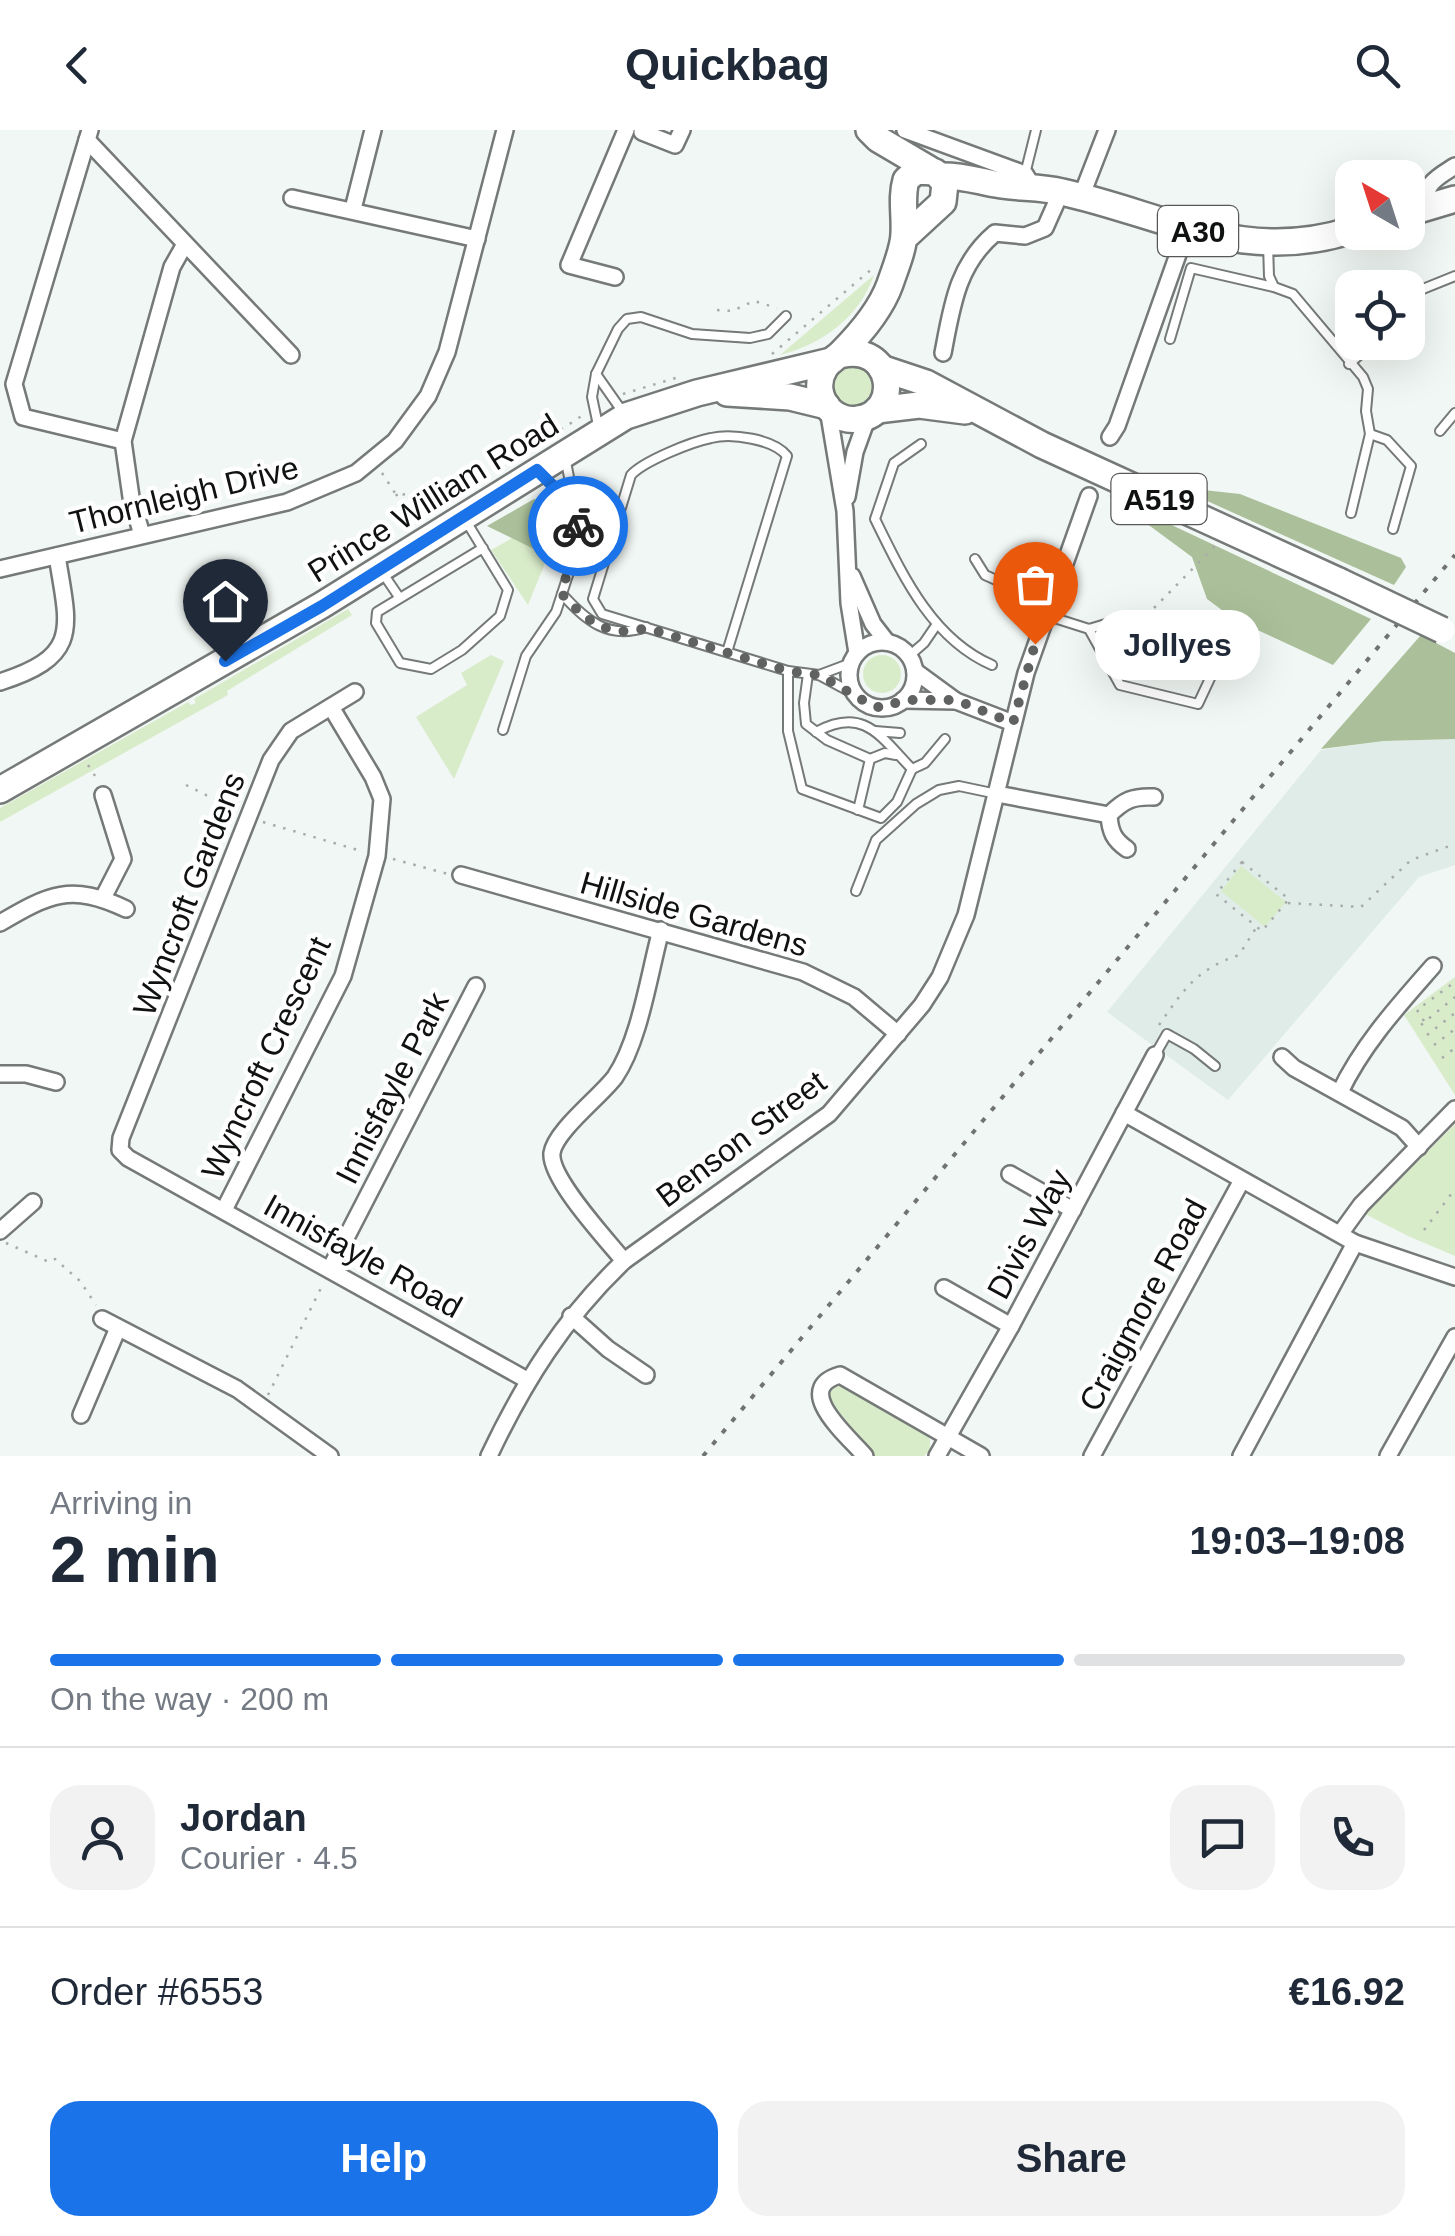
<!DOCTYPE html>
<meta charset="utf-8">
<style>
body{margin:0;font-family:Arial,sans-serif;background:#f2f2f3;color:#1f2937;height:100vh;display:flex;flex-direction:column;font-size:38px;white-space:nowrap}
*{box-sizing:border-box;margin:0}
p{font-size:32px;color:#747a83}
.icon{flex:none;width:55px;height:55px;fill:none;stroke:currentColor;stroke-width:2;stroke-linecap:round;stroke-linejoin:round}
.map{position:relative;height:1326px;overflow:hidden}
.side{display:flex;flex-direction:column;background:#fff;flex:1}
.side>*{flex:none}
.needle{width:65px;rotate:321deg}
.controls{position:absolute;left:1335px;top:30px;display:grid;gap:20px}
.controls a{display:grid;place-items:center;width:90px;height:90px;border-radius:20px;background:#fff;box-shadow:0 10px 40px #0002;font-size:50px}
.pin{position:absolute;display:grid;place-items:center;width:85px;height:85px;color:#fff;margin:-102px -42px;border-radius:50% 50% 50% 0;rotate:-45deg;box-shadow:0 0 10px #0007}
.pin .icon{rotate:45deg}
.courier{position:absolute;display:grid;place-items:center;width:100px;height:100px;margin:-50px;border:8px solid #1a73e8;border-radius:50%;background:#fff;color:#222;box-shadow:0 2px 12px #0007}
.bubble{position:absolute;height:70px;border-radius:30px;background:#fff;box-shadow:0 10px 40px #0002;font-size:32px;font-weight:700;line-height:70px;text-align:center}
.head em{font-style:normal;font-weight:700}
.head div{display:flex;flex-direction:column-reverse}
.head{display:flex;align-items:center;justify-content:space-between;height:170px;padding:0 50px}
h1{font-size:65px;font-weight:700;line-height:75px}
.bar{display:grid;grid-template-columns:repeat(4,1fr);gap:15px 10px;align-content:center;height:120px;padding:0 50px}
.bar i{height:12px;border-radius:8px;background:#e0e1e3}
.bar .current{background:#1a73e8}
.bar p{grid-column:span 4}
.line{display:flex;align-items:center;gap:25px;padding:0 50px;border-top:2px solid #e0e1e3}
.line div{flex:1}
.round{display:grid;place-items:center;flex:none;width:105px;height:105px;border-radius:30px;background:#f2f2f3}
.action{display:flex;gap:20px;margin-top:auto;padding:20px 50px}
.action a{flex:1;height:115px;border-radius:30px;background:#1a73e8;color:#fff;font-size:40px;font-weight:700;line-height:115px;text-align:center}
.action a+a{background:#f2f2f3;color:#1f2937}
header{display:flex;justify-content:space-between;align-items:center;height:130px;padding:0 50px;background:#fff;font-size:45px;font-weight:700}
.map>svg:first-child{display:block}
.built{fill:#dfece7}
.green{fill:#d9ecca}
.forest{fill:#abc09a}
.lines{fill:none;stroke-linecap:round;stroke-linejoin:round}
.service-casing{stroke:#757978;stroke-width:12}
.minor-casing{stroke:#757978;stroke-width:20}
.primary-casing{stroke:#757978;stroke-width:30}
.path{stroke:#a7aba9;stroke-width:2.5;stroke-dasharray:2.5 8;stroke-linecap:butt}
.service{stroke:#fff;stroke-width:8}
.minor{stroke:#fff;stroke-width:15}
.primary{stroke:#fff;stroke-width:25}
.rail{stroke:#707371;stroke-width:4;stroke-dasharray:5 10;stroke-linecap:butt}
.primary-bridge-casing{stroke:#757978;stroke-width:30;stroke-linecap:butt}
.primary-bridge{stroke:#fff;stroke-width:25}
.done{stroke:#5f6260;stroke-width:10;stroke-dasharray:0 18}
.route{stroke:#1a73e8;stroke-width:12}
.labels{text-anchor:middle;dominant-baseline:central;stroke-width:9;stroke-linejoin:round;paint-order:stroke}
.shield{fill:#fff;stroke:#585858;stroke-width:2.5}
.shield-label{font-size:30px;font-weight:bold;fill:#101111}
.street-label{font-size:32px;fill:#101111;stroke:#fff}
</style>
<header><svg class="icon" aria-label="back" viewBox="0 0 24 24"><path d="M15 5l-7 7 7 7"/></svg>Quickbag<svg class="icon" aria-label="search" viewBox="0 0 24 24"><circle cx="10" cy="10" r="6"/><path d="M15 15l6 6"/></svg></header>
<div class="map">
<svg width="1455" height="1326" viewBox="0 0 1455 1326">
<rect width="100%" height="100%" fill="#f1f7f4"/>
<!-- built -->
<polygon class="built" points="1455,609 1455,735 1419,747 1228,970 1107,882 1321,620 1384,611"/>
<!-- green -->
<g class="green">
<path d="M874 145C859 188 822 214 780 225Z"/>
<path d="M857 231 880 254 865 280 835 273C829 242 828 243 857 231Z"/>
<polygon points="512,408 548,426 528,475 491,420"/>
<polygon points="348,479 352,485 227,561 228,565 0,692 0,678 188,572 191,575 196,573 194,569"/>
<polygon points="491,525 504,531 454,649 416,587 467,555 461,543"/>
<circle cx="882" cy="544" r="19"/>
<polygon points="1241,736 1286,772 1265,797 1221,761"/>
<polygon points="1455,847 1455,965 1404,885"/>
<polygon points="1455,994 1455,1126 1408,1106 1365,1084"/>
<polygon points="836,1251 925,1300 930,1310 930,1320 924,1326 875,1326 827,1267 827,1261"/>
</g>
<!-- forest -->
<g class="forest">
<polygon points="1176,357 1240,364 1401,428 1406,437 1394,455"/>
<polygon points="1108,365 1371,489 1333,535 1234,489 1207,469 1192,427"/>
<polygon points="534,369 552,378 564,395 548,426 487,396"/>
<polygon points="1421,505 1455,523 1455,609 1384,611 1321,619"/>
</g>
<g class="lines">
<!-- service casing -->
<g class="service-casing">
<g id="service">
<polyline points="1025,44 1036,0"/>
<polyline points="1268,114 1269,146 1274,157 1293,164 1363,247 1368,259 1366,281 1370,304 1351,383"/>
<polyline points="1408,165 1455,146"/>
<polyline points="1352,192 1352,191"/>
<polyline points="1408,201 1414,198"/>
<polyline points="1170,209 1191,138 1274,157"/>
<polyline points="1349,234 1363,222 1385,212"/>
<polyline points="596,244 622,281"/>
<polyline points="599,300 592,267 596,244 618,199 627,189 641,187 692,204 750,208 768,204 786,186"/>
<polyline points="1440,301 1455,283"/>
<polyline points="1370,304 1387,310 1411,336 1393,399"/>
<path d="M921 314 894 333 875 389C903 446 932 509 992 535"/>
<polyline points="543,346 575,378"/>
<polyline points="466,391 508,460 500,486 462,520 431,539 400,533 376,493 377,482 483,418"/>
<polyline points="975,429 985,445 1049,474"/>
<polyline points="382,442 399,467"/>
<path d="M562 464C586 491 609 510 646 497"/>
<polyline points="1045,485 1089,499 1119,490 1148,488 1228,510 1198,574 1120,555 1089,499"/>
<path d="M727 522 787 326C774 309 732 303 711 308 691 312 644 331 631 345L593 469 602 484 788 541 819 545 856 565"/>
<polyline points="909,526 924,513 937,494"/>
<path d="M788 541V601L802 659 881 688 897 672 912 639C880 606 864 576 816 602"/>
<polyline points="808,544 804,573 806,594 827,610 870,629 885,623 896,625"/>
<polyline points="819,545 851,533"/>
<polyline points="503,600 526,526 556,482 573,430 579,397 565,327"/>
<polyline points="875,601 900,603"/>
<polyline points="912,639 925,633 945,609"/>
<polyline points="858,680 870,629"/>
<polyline points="856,761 876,710 916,674 939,660 959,656 997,664"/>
<polyline points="1155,925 1167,904 1194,919 1215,936"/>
</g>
</g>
<!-- minor casing -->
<g class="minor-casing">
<g id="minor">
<polyline points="90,0 14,254 23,287 123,311"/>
<polyline points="905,0 1025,44 1033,57"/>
<polyline points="642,2 675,15 682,0"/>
<polyline points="87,10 291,225"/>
<polyline points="1081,67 1107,0"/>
<polyline points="292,68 477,109"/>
<path d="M1427 77C1422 54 1438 47 1455 36"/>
<polyline points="353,79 373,0"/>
<polyline points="615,147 569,135 626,0"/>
<path d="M943 223C952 176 957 135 995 103L1025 106 1045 98 1061 62"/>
<polyline points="828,279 845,381 849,473 857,523"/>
<polyline points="1110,307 1117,296 1187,99"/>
<polyline points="847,367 855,322 868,286"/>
<polyline points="142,405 131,367 123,311 172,137 185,114"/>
<polyline points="0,439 287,372 356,343 395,311 428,266 447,222 505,0"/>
<polyline points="852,446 873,494 887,512"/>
<circle cx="882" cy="545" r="33"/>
<polyline points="915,541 956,571 1013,593"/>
<path d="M0 552C81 526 69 499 57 426"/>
<polyline points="355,562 291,601 271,630 121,1008 120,1020 128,1028 527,1250"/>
<polyline points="903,570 956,571"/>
<polyline points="997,664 1109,685"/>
<polyline points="103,665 123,729 103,768"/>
<path d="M1127 719C1114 710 1110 702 1109 685 1124 670 1133 666 1154 667"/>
<polyline points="461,745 803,842 854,867 898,904"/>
<path d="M0 793C49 764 71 753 126 779"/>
<polyline points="1282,927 1294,938 1402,998 1419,1017"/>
<polyline points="0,944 26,944 56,952"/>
<path d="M1340 962C1363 914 1398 876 1433 836"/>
<polyline points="1124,983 1355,1113 1455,1147"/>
<polyline points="1010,1044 1073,1080"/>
<polyline points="224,1080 343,846 377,726 382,669 373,647 331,577"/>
<polyline points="0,1101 33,1072"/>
<polyline points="1340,1104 1361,1075 1455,979"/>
<path d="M624 1131C607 1110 549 1048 552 1023 555 1001 600 967 615 947 640 910 649 844 661 800"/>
<polyline points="330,1139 476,856"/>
<polyline points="944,1158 1011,1196"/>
<polyline points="571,1186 608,1219 646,1245"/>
<polyline points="102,1189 237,1259 330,1326"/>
<polyline points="81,1285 118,1198"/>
<path d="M489 1326C524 1252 564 1188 624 1131L829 984 922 875 940 847 966 785 1026 543 1089 366"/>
<path d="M865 1326C848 1306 791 1259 840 1245L981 1326"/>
<polyline points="937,1326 1011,1196 1155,925"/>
<polyline points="1092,1326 1242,1050"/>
<polyline points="1241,1326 1355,1113"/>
<polyline points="1388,1326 1455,1207"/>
</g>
</g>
<!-- primary casing -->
<g class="primary-casing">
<g id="primary">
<polyline points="869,0 878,9 929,39"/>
<path d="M941 46C963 45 980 52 1001 55 1021 58 1042 57 1062 62 1165 85 1244 135 1352 100"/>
<polyline points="1408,83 1455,69"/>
<path d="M840 225C893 211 903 283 858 289 848 291 837 287 830 280 819 269 816 252 825 238 829 231 836 228 841 223 860 204 881 179 890 154 895 139 904 118 904 103 905 85 901 67 906 50L916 41 935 42 945 53 943 72 905 107"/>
<polyline points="881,238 926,253 1042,315 1339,451"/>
<polyline points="727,263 790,267 827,276"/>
<polyline points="877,280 919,275 965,281"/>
<polyline points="0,660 322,475 626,286 697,263 831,231"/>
</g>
</g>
<!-- path -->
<g class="path">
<polyline points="717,180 732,181 754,171 777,178"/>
<polyline points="772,224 873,138"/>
<polyline points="623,264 682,246"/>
<polyline points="526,323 586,283"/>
<polyline points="382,343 395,363 448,371"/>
<polyline points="396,364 416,395"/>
<polyline points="1154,478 1215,416"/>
<polyline points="88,635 97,649"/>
<polyline points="186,655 234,679"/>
<polyline points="263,692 361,721"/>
<polyline points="393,729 448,744"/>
<polygon points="1242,732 1289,769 1262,801 1216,764"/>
<polyline points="1288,773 1361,777 1411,730 1455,714"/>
<polyline points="1424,891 1417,880 1455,852"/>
<path d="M1159 895C1184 859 1197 839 1239 825L1256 798"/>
<polyline points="1421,895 1455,867"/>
<polyline points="1427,905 1455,883"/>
<polyline points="1434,915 1455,899"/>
<polyline points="1442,928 1455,918"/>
<polyline points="1424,1100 1455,1059"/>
<polyline points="6,1113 49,1132 55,1129 80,1151 96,1175"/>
<polyline points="268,1265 322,1156"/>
</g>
<!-- service -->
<use href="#service" class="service"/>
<!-- minor -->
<use href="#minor" class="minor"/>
<!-- primary -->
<use href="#primary" class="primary"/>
<!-- rail -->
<polyline class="rail" points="703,1326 1455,425"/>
<!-- primary-bridge casing -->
<g class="primary-bridge-casing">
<polyline id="primary-bridge" points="1339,451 1442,500"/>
</g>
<!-- primary-bridge -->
<use href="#primary-bridge" class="primary-bridge"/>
</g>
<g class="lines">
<!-- done -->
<path class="done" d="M578 396 562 464C586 491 609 509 646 498L788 541 819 545 873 576 883 578 903 570H956L1013 593 1035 514"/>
<!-- route -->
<polyline class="route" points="225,531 322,476 537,340 575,378 578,396"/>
</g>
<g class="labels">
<!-- shield labels -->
<g class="shield">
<rect x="1158" y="76" width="80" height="50" rx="8"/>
<rect x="1111.5" y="344" width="95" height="50" rx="8"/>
</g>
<g class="shield-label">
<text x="1198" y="101">A30</text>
<text x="1159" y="369">A519</text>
</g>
<!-- street labels -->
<g class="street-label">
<text transform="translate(184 365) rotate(-14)">Thornleigh Drive</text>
<text transform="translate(433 368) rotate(-32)">Prince William Road</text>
<text transform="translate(189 764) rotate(-69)">Wyncroft Gardens</text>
<text transform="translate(694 784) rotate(16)">Hillside Gardens</text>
<text transform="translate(266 928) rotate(-65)">Wyncroft Crescent</text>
<text transform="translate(392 958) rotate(-63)">Innisfayle Park</text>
<text transform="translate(741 1009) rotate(-37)">Benson Street</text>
<text transform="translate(1029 1104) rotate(-62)">Divis Way</text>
<text transform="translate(363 1126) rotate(29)">Innisfayle Road</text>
<text transform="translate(1143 1175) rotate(-62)">Craigmore Road</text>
</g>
</g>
</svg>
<div class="controls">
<a><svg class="needle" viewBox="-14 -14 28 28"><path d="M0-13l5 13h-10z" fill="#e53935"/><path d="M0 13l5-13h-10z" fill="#747a83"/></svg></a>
<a><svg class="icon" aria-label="locate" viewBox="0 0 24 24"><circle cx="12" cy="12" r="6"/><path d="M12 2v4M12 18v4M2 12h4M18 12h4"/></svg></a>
</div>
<div class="pin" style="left:1035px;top:514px;background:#ea580c"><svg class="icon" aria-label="bag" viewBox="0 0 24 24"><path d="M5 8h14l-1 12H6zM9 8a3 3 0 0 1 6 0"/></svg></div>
<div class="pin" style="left:225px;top:531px;background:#1f2937"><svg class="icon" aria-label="home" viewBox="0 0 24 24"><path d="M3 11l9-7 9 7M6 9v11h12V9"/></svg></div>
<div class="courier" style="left:578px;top:396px"><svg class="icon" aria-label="bike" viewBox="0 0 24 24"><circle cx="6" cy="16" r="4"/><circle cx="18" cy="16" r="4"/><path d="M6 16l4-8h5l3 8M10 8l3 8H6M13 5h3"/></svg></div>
<div class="bubble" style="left:1095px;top:480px;width:165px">Jollyes</div>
</div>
<section class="side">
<div class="head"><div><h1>2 min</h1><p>Arriving in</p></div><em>19:03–19:08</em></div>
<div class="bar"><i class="current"></i><i class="current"></i><i class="current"></i><i></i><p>On the way · 200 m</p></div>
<div class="line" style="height:180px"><a class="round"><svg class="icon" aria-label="person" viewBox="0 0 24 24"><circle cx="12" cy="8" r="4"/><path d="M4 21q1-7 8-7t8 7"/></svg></a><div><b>Jordan</b><p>Courier · 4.5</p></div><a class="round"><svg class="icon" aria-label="chat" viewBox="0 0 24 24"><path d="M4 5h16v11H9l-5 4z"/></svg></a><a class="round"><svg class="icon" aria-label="phone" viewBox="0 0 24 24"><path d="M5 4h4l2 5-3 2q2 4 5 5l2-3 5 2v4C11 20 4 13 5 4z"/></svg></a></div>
<div class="line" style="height:130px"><div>Order #6553</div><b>€16.92</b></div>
<div class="action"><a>Help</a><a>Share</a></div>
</section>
